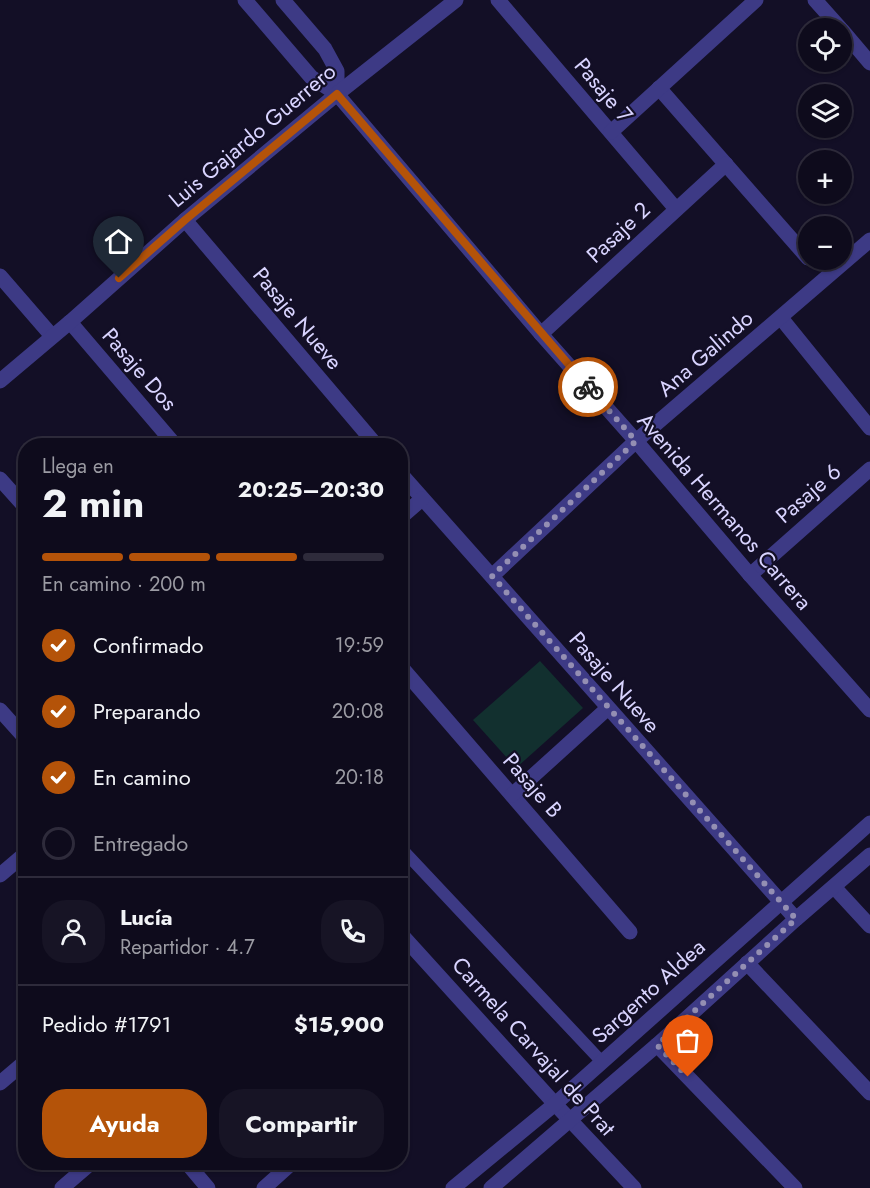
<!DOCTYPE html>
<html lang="es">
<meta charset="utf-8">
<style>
body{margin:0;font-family:Jost,sans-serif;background:#171425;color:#f1f3f6;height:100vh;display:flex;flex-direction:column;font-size:22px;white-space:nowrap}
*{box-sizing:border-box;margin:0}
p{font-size:20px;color:#9b9ba3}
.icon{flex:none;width:33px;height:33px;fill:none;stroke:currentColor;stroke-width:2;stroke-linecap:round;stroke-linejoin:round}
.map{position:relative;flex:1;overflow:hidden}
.sheet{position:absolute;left:18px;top:438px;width:390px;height:732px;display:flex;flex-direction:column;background:#0e0b1c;border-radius:24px;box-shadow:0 2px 4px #0004,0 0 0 2px #2e2b3b}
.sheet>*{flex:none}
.buttons{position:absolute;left:798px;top:18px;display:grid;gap:12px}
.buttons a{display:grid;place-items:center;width:54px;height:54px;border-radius:50%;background:#0e0b1c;box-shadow:0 2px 4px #0004,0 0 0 2px #2e2b3b;font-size:30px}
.pin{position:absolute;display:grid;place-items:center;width:51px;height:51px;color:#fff;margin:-62px -26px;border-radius:50% 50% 50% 0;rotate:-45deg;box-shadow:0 0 6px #0007}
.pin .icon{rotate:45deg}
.courier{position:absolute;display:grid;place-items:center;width:60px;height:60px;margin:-30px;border:4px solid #b45309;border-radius:50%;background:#fff;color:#222;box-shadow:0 2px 8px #0007}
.head em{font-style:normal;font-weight:700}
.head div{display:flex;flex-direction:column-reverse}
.head{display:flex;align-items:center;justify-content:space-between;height:102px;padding:0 24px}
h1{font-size:39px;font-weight:700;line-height:45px}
.bar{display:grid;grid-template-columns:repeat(4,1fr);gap:9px 6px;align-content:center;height:72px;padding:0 24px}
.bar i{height:8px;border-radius:4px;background:#2e2b3b}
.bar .selected{background:#b45309}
.bar p{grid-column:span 4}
.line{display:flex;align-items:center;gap:15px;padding:0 24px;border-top:2px solid #2e2b3b}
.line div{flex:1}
.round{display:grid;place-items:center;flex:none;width:63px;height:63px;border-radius:24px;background:#171425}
ol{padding:0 24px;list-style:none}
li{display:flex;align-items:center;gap:18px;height:66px}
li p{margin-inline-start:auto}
li .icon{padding:6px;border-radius:50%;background:#b45309;color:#fff;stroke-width:4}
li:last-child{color:#9b9ba3}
li i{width:33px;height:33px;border:3px solid #2e2b3b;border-radius:50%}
.action{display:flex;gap:12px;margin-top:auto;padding:12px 24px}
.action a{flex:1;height:69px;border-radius:24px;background:#b45309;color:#fff;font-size:24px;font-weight:700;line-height:69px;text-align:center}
.action a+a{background:#171425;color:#f1f3f6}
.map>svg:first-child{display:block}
.green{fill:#12302f}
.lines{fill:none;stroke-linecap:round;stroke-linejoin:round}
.service{stroke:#3d3a85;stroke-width:12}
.minor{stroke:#3d3a85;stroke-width:15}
.tertiary{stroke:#3d3a85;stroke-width:15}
.done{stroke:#948fb3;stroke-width:6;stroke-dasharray:0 10.8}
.route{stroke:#b45309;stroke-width:8}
.labels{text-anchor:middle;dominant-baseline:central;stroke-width:4.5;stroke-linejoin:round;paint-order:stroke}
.street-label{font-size:22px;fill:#d9d4ff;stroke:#130f26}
</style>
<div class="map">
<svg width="870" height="1188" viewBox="0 0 870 1188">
<rect width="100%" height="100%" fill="#130f26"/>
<!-- green -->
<polygon class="green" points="540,661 583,708 516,768 473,720"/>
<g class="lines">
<!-- service -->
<polyline class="service" points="400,847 602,1062"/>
<!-- minor -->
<g class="minor">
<polyline points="498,0 676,209"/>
<polyline points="815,0 840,28"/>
<polyline points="842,30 870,63"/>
<polyline points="659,88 808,258"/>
<polyline points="611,132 756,0"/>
<polyline points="185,220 377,446"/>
<polyline points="0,276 52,336"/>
<polyline points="781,318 870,428"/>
<polyline points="70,322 176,446"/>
<polyline points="541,334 726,164"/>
<polyline points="400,473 796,919"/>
<polyline points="0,479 26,508"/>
<polyline points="400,518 422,499"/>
<polyline points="750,575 870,469"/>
<polyline points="492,576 636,441 870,240"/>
<polyline points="402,668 630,932"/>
<polyline points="0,710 26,739"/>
<polyline points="512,795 608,708"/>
<polyline points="0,875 26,853"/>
<polyline points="834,887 870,926"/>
<polyline points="400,933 555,1104 634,1188"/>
<polyline points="747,963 870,1093"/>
<polyline points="657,1045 795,1188"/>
<polyline points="0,1083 26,1061"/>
<polyline points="186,1162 208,1188"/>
<polyline points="62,1188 92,1162"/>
<polyline points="264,1188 293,1162"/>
</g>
<!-- tertiary -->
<g class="tertiary">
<polyline points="245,0 311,77 337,94 541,334 636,441 750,575 870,710"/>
<polyline points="283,0 325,49 337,71 337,94"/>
<polyline points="0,381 70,322 185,220 337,94 456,0"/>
<polyline points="453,1188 555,1104 870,823"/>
<polyline points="491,1188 657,1045 796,919 870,855"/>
</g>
</g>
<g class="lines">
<!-- done -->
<polyline class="done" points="588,387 636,441 492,576 796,919 657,1045 688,1077"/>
<!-- route -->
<polyline class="route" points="119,278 185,220 337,94 588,387"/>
</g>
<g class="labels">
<!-- street labels -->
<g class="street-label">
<text transform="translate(604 90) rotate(50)">Pasaje 7</text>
<text transform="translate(252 135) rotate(-40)">Luis Gajardo Guerrero</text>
<text transform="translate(618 232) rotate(-43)">Pasaje 2</text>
<text transform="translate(298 318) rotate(50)">Pasaje Nueve</text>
<text transform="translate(705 353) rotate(-41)">Ana Galindo</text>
<text transform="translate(140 369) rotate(49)">Pasaje Dos</text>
<text transform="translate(808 493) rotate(-41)">Pasaje 6</text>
<text transform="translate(725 511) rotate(49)">Avenida Hermanos Carrera</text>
<text transform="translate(615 682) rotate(49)">Pasaje Nueve</text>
<text transform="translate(533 785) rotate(49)">Pasaje B</text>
<text transform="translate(648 991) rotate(-42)">Sargento Aldea</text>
<text transform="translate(534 1046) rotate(48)">Carmela Carvajal de Prat</text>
</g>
</g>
</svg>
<div class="buttons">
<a><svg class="icon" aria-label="locate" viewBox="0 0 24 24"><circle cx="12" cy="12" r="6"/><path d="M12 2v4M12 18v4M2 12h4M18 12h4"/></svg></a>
<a><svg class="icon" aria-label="layers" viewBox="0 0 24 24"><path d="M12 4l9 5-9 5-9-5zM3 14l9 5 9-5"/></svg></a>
<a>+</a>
<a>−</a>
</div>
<div class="pin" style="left:688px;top:1077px;background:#ea580c"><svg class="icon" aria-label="bag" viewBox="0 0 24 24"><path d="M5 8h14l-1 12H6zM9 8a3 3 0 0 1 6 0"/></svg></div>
<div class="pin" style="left:119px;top:278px;background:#1f2937"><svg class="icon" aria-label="home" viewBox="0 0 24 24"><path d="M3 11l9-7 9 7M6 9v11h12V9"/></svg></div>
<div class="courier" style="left:588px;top:387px"><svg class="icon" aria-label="bike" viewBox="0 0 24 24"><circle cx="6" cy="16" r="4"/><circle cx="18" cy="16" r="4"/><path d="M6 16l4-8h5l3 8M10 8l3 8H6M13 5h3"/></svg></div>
<section class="sheet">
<div class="head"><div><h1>2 min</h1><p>Llega en</p></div><em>20:25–20:30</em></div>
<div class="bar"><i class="selected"></i><i class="selected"></i><i class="selected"></i><i></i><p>En camino · 200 m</p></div>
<ol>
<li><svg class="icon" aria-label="check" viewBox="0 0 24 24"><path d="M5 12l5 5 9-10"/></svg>Confirmado<p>19:59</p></li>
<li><svg class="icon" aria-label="check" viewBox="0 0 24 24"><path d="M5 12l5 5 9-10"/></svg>Preparando<p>20:08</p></li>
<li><svg class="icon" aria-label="check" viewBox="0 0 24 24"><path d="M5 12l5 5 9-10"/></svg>En camino<p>20:18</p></li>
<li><i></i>Entregado</li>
</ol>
<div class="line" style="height:108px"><a class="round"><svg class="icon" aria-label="person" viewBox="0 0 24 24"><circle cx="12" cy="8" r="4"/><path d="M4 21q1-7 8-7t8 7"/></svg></a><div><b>Lucía</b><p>Repartidor · 4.7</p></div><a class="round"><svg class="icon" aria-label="phone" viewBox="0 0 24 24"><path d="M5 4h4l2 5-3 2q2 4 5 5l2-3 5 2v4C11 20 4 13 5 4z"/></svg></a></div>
<div class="line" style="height:78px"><div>Pedido #1791</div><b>$15,900</b></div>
<div class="action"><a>Ayuda</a><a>Compartir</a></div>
</section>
</div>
